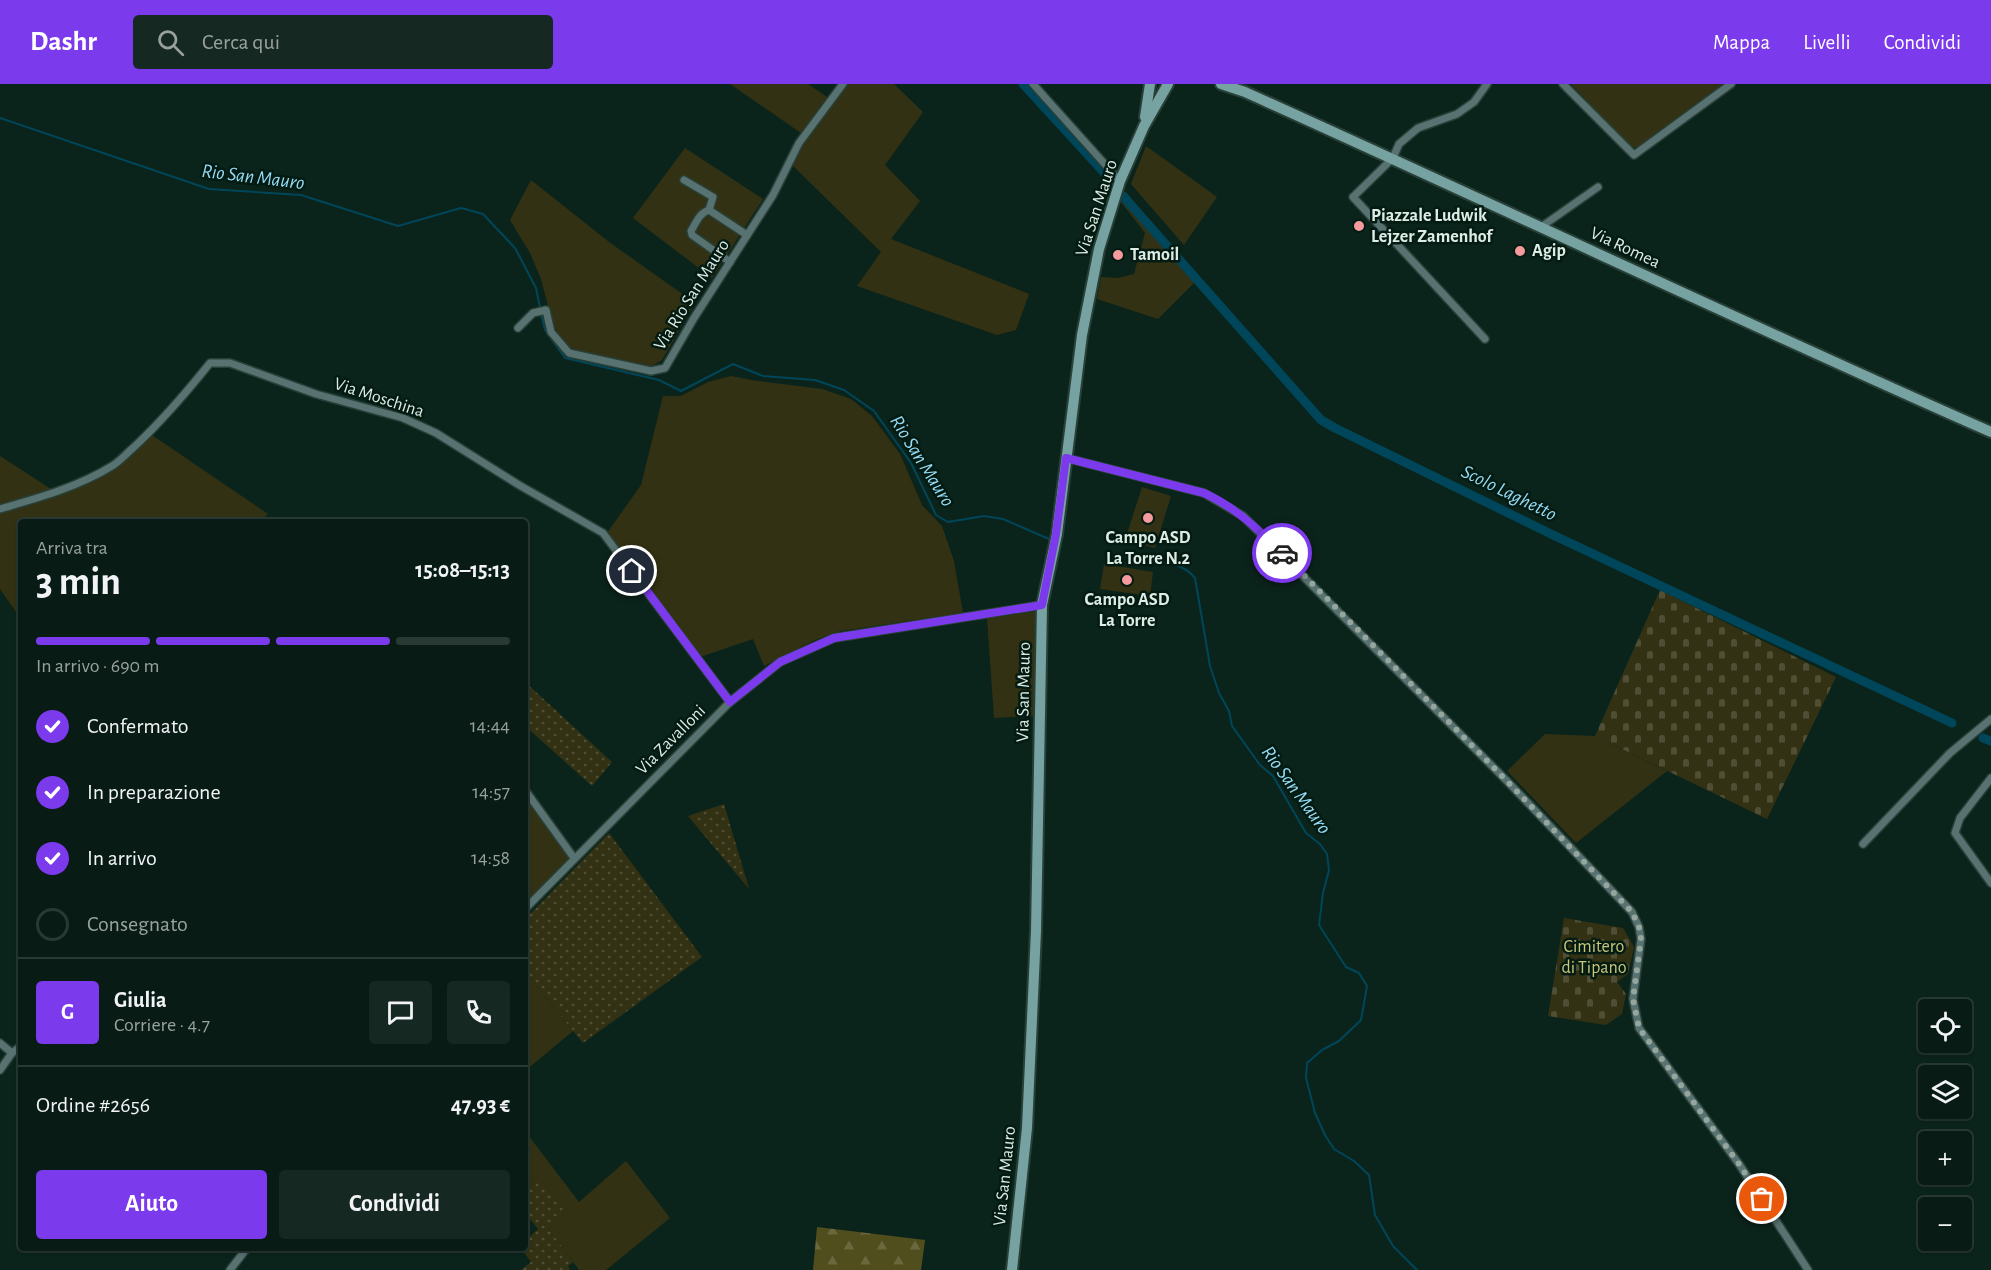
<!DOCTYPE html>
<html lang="it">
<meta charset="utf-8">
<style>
body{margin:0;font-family:"Alegreya Sans",sans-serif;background:#162822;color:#f1f3f6;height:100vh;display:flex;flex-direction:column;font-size:22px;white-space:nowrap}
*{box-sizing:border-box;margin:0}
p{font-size:20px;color:#98a1a0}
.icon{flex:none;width:33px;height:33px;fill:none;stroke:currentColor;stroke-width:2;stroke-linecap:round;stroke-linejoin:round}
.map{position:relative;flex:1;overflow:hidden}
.panel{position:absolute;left:18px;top:435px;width:510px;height:732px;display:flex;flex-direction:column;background:#081b14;border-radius:6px;box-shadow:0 2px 4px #0004,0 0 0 2px #293934}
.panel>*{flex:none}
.controls{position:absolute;left:1918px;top:915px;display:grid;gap:12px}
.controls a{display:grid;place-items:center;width:54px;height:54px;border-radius:6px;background:#081b14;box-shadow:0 2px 4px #0004,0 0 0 2px #293934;font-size:30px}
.pin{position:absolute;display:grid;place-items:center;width:51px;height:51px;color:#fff;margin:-26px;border:3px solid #fff;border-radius:50%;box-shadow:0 2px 6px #0007}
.courier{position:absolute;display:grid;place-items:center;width:60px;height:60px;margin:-30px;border:4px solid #7c3aed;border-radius:50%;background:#fff;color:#222;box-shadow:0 2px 8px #0007}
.overview em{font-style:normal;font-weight:600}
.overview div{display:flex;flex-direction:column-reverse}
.overview{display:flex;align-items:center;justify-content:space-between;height:102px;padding:0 18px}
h1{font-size:39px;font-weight:600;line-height:45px}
.bar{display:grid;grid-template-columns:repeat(4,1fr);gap:9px 6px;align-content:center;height:72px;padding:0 18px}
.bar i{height:8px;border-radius:4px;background:#293934}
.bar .selected{background:#7c3aed}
.bar p{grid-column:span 4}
.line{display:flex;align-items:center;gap:15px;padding:0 18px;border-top:2px solid #293934}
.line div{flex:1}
.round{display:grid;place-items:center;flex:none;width:63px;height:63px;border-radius:6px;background:#162822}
ol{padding:0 18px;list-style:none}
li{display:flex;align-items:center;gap:18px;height:66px}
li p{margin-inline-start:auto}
li .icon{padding:6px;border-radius:50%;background:#7c3aed;color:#fff;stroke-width:4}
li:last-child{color:#98a1a0}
li i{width:33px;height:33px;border:3px solid #293934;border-radius:50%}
.primary-button{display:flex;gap:12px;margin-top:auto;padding:12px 18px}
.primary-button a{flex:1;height:69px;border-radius:6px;background:#7c3aed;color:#fff;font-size:24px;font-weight:600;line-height:69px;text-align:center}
.primary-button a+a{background:#162822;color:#f1f3f6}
header{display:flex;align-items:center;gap:36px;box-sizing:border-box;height:84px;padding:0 30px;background:#7c3aed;color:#fff}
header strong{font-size:28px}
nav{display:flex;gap:33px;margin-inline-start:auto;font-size:21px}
.search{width:420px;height:54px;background:#162822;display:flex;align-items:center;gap:15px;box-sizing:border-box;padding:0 21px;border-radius:6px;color:#98a1a0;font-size:22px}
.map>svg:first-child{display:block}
.green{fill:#333113}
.forest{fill:url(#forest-firs)}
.cemetery{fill:url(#cemetery-stones)}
.garden{fill:url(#garden-dots)}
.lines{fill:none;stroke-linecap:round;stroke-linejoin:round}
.stream{stroke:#00465a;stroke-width:2}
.canal{stroke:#00465a;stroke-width:9}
.street-casing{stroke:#284037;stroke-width:10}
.secondary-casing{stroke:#284037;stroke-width:14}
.street{stroke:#577271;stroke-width:7}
.secondary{stroke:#76a2a1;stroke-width:10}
.done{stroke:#94a69e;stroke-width:6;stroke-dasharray:0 10.8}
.route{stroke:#7c3aed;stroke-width:8}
.poi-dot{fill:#f59b9e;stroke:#031b12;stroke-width:2}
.labels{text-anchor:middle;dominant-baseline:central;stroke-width:5;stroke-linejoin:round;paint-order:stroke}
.street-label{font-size:18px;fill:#ddece4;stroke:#031b12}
.poi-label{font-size:18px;font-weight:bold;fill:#ddece4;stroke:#031b12;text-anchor:start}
.park-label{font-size:18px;fill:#c9c578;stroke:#031b12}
.water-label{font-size:20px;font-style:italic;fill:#95dbf6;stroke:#031b12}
</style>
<header>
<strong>Dashr</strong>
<div class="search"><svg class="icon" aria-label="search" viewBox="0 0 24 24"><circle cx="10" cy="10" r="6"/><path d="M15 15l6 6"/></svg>Cerca qui</div>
<nav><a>Mappa</a><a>Livelli</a><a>Condividi</a></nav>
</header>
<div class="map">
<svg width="1991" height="1186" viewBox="0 0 1991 1186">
<defs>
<pattern id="forest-firs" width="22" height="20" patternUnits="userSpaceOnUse" patternTransform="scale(1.5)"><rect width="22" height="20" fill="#504e1d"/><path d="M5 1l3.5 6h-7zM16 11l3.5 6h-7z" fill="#69683e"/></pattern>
<pattern id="cemetery-stones" width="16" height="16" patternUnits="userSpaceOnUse" patternTransform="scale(1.5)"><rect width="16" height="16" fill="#333113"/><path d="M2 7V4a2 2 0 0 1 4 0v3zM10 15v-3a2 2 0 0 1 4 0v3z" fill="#504f35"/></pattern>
<pattern id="garden-dots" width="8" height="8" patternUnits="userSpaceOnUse" patternTransform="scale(1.5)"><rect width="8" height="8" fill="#333113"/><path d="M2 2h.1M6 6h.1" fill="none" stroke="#504f35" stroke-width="1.8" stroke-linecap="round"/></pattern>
</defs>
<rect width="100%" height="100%" fill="#0b241b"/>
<!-- green -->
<g class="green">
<polygon points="730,0 808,0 827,13 801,49"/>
<polygon points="848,0 894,0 923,28 885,81 920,117 891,155 1029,210 1016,246 997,251 857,202 881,168 792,81 805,56"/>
<polygon points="1571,0 1725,0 1705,18 1639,64 1628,62"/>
<polygon points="1146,62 1217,113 1184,161 1131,100"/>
<polygon points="685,64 763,115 712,194 633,134"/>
<polygon points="531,96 609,158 695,219 662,276 652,282 585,270 569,263 560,254 552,237 541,195 530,169 510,136"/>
<polygon points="1125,107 1198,195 1158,235 1097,215 1101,193 1118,194 1134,190 1145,149 1121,118"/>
<polygon points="731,292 757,297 822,305 851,315 872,332 900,370 922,421 942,442 954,477 963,529 841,547 815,556 764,582 753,555 700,573 607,449 641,401 663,312 681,312 708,298"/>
<polygon points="146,347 268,430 259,438 21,438 21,535 0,505 0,372 51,405 88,392 112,378"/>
<polygon points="1142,403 1171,412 1155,464 1125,456"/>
<polygon points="1104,480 1153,488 1150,512 1100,505"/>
<polygon points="1039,527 1034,632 994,634 987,534"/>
<polygon points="1545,650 1595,652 1667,687 1576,759 1507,687"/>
<polygon points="525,713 570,773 525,819"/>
<polygon points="525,888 573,947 525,987"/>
<polygon points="525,1047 579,1118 626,1077 670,1134 606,1186 579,1186 549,1145 567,1128 537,1092 525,1101"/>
</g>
<!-- forest -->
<polygon class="forest" points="817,1143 925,1156 921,1186 813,1186"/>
<!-- cemetery -->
<g class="cemetery">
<polygon points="1660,506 1836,593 1767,735 1595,652"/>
<polygon points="1564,834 1623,844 1634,863 1628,890 1617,898 1626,910 1622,930 1606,941 1548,932"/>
</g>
<!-- garden -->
<g class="garden">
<polygon points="525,598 612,678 592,702 525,642"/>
<polygon points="724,720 749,805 688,732"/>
<polygon points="609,749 702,873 583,959 525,888 525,835"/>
<polygon points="537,1092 568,1128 549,1145 573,1178 568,1182 570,1186 521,1186 531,1178 521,1164 525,1164 525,1157 538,1145 525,1129 525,1101"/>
</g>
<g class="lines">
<!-- stream -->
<g class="stream">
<polyline points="0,34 209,105 301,111 398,142 461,124 483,130 515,164 536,204 540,224"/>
<polyline points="541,230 545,246 565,274 659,296 681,307 733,280 763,292 815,296 844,306 874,327 911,379 936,431 948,438 984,432 1003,435 1049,455"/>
<path d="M1160 477C1174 480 1186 483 1195 494L1210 582 1219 609 1229 627 1232 642 1260 681 1273 692 1306 749 1320 760 1327 770 1329 786 1323 809 1319 841 1346 883 1359 889 1367 902 1361 936 1339 957 1322 966 1307 979 1306 994 1315 1029 1325 1051 1334 1065 1354 1077 1369 1091 1375 1131 1393 1162 1417 1186"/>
</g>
<!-- canal -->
<g class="canal">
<polyline points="1023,0 1110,95"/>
<polyline points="1123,112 1321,336 1335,344 1553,451 1952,639"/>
<polyline points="1983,654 1991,657"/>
</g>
<!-- street casing -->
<g class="street-casing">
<g id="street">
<polyline points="1033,0 1120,97"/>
<polyline points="1563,0 1634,71 1731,0"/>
<polyline points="684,96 713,113 709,126 747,151"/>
<path d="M709 126C699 129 696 139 691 147L692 151 730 178"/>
<polyline points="1541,143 1598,103"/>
<polyline points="518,244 533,229 546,226 551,248 569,269 651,287 665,284 694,234 773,111 799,59 843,0"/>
<polyline points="1485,255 1353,113 1393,74 1399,60 1418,44 1457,30 1474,18 1487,0"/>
<polyline points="1066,374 1204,409 1243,432 1506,696 1632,828 1639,843 1641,855 1633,915 1639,944 1739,1080 1808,1186"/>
<path d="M0 425C38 414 78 403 112 382 119 378 126 370 133 364 161 338 186 309 210 279H230L316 310 403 334 436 349 519 401 603 449 730 618"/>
<polyline points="1991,694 1960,734 1955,749 1991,799"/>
<polyline points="525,706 574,774"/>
<polyline points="1863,760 1950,669 1991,635"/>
<polyline points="525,825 730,618 780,578 834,554 1042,521"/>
<polyline points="0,959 12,969"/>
<polyline points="0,986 12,969 21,962"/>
<polyline points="230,1186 247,1164"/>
</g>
</g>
<!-- secondary casing -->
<g class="secondary-casing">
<g id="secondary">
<path d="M1221 0 1245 8C1494 120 1741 238 1991 348"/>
<polyline points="1145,33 1150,0"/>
<polyline points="1012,1186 1027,1044 1036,847 1042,521 1057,450 1082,251 1099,165 1120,97 1144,42 1168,0"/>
</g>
</g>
<!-- street -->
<use href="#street" class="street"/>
<!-- secondary -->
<use href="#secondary" class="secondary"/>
</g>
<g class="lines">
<!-- done -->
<polyline class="done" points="1282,469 1506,696 1632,828 1639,843 1641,855 1633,915 1639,944 1739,1080 1762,1115"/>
<!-- route -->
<path class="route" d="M632 487 730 618 780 578 834 554 1042 521 1056 450 1066 374 1204 409C1235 423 1258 445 1282 469"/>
</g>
<!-- markers -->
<g class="poi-dot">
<circle cx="1359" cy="142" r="6"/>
<circle cx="1520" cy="167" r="6"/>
<circle cx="1118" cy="171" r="6"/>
<circle cx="1148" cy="434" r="6"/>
<circle cx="1127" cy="496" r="6"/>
</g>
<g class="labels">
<!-- street labels -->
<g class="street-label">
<text transform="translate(1097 124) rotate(-72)">Via San Mauro</text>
<text transform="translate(1625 164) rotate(25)">Via Romea</text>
<text transform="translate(692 211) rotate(-58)">Via Rio San Mauro</text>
<text transform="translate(379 314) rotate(18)">Via Moschina</text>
<text transform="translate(1024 608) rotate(-89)">Via San Mauro</text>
<text transform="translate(671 656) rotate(-45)">Via Zavalloni</text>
<text transform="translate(1005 1092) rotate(-84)">Via San Mauro</text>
</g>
<!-- poi labels -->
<g class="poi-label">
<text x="1371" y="132">Piazzale Ludwik<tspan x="1371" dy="21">Lejzer Zamenhof</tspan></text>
<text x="1532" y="167">Agip</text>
<text x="1130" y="171">Tamoil</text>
<text x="1148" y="454" text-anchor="middle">Campo ASD<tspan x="1148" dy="21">La Torre N.2</tspan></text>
<text x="1127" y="516" text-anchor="middle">Campo ASD<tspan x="1127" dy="21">La Torre</tspan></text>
</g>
<!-- park labels -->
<g class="park-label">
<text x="1594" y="863">Cimitero<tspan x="1594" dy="21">di Tipano</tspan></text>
</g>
<!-- water labels -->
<g class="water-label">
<text transform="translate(253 93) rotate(7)">Rio San Mauro</text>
<text transform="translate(922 377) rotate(58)">Rio San Mauro</text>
<text transform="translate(1509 409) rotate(26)">Scolo Laghetto</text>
<text transform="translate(1296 706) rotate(54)">Rio San Mauro</text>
</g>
</g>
</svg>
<div class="controls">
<a><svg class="icon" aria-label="locate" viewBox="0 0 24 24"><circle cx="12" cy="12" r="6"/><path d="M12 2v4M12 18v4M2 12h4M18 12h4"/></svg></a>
<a><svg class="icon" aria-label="layers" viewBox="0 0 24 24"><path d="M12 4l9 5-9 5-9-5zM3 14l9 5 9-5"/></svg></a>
<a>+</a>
<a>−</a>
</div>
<div class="pin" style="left:1762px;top:1115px;background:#ea580c"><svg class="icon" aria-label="bag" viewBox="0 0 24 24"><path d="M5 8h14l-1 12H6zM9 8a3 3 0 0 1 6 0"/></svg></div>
<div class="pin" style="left:632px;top:487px;background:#1f2937"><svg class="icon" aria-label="home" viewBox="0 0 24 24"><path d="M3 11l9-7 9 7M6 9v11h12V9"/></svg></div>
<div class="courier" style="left:1282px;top:469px"><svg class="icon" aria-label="car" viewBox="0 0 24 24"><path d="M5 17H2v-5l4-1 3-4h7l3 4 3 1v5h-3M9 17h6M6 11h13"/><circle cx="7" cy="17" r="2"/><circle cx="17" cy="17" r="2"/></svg></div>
<section class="panel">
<div class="overview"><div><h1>3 min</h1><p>Arriva tra</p></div><em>15:08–15:13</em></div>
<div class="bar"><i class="selected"></i><i class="selected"></i><i class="selected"></i><i></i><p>In arrivo · 690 m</p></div>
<ol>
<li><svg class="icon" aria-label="check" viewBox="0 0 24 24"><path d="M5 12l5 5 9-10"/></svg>Confermato<p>14:44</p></li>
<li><svg class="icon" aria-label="check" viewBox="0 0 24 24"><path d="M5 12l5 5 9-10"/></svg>In preparazione<p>14:57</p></li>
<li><svg class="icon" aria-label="check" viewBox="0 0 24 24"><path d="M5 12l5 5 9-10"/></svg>In arrivo<p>14:58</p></li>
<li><i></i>Consegnato</li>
</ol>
<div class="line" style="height:108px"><b class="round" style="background:#7c3aed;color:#fff">G</b><div><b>Giulia</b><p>Corriere · 4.7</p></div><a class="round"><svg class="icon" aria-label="chat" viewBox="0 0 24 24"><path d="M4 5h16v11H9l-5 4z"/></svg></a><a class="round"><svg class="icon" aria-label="phone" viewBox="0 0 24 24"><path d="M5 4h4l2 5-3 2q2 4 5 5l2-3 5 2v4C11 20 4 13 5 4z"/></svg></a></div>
<div class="line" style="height:78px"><div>Ordine #2656</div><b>47.93 €</b></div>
<div class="primary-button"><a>Aiuto</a><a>Condividi</a></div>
</section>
</div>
